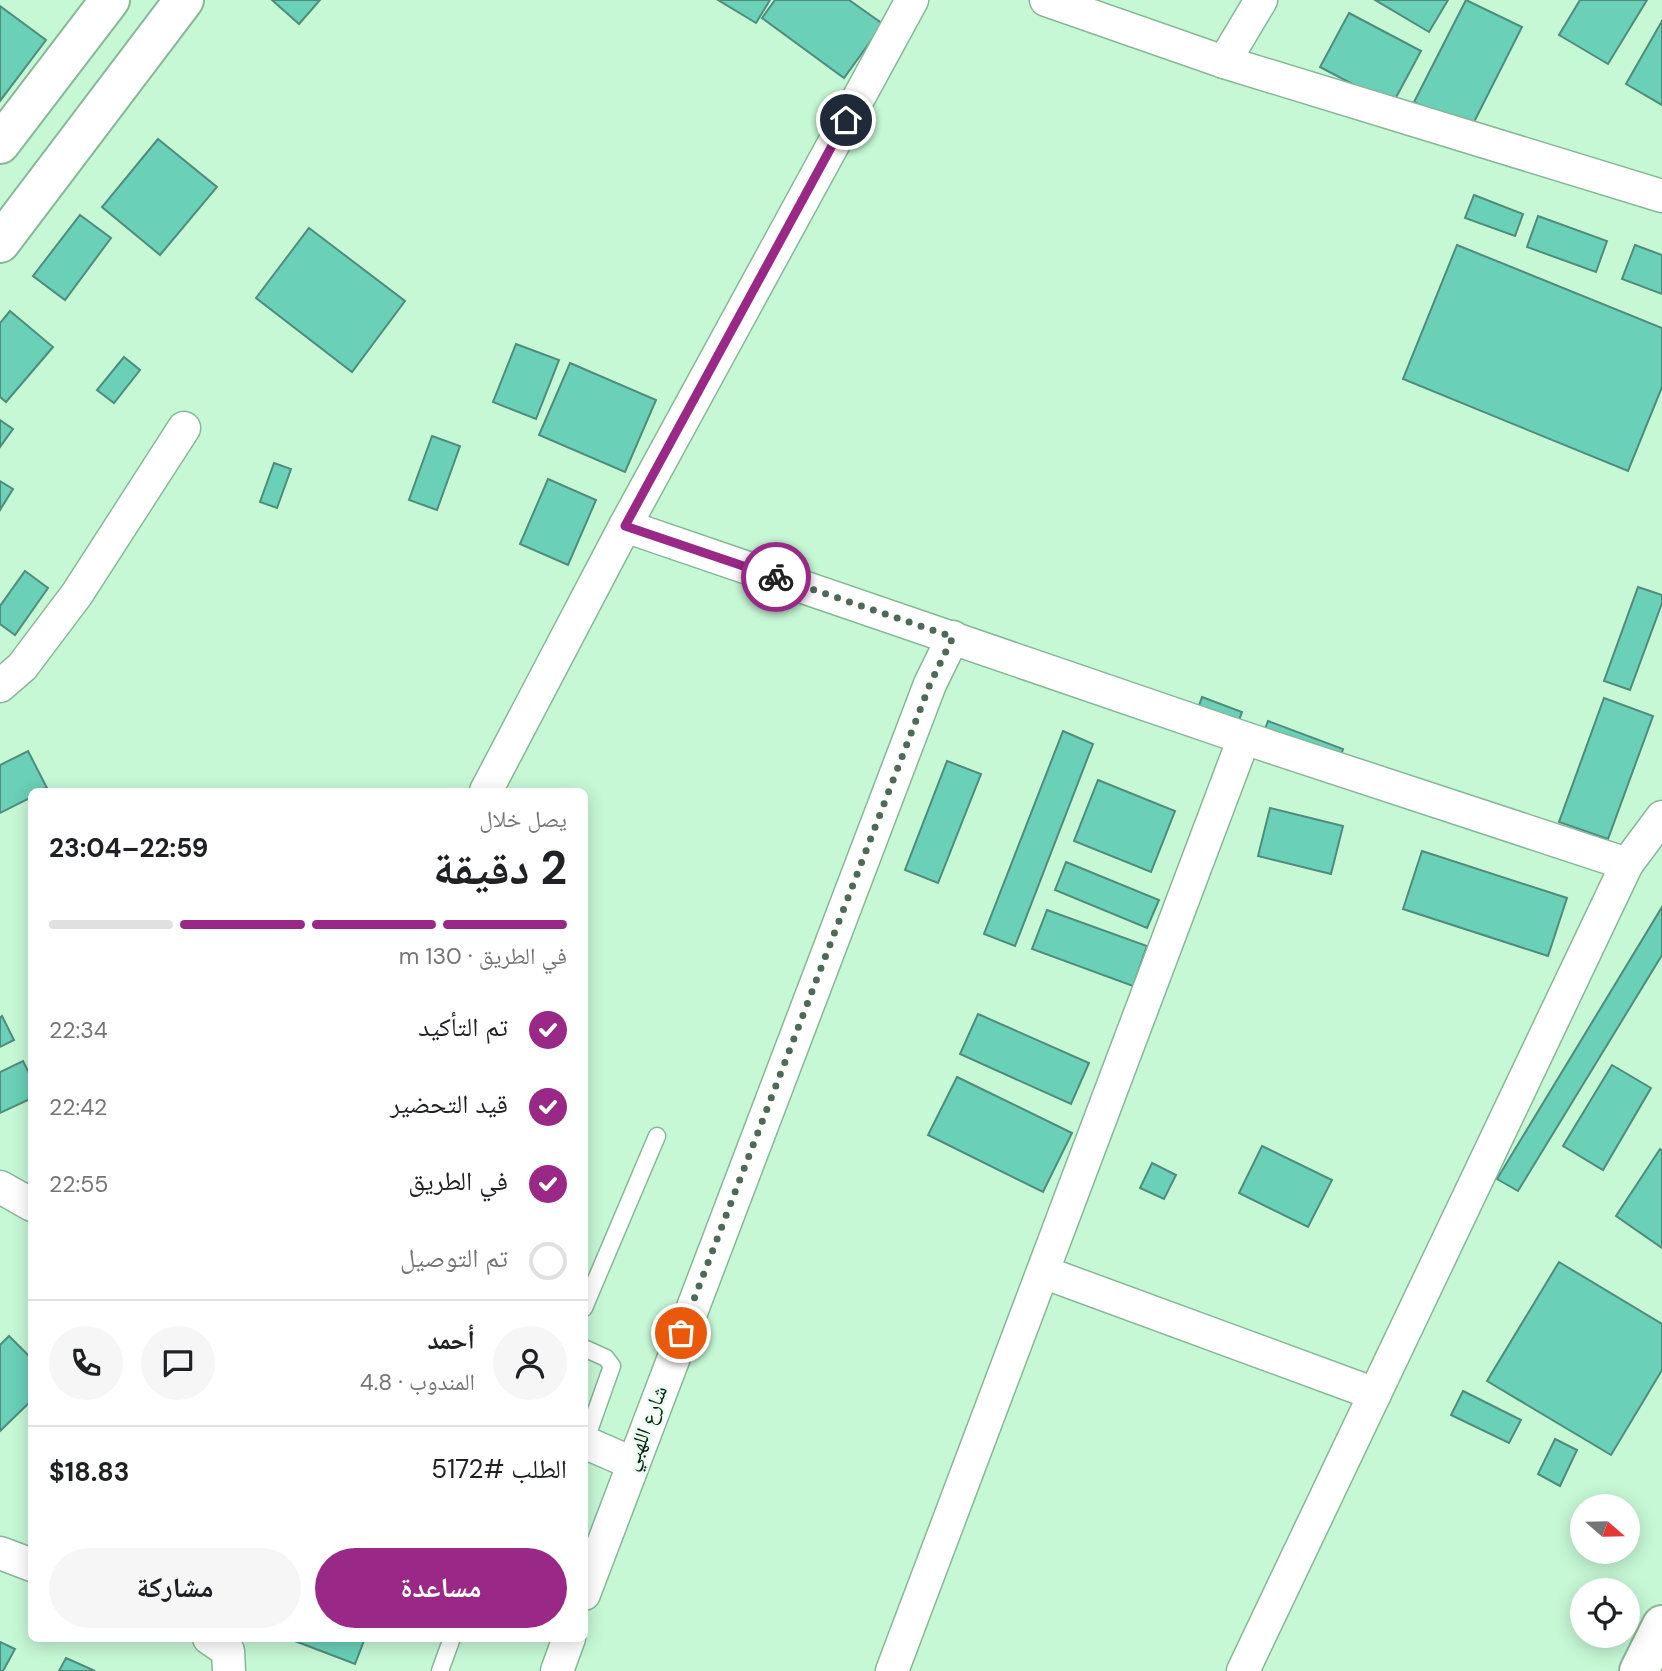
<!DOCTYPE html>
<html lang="ar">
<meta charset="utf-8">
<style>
body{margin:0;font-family:"DM Sans","Noto Naskh Arabic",sans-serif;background:#f6f6f6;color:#202124;direction:rtl;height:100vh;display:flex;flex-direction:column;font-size:26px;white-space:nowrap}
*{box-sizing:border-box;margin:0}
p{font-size:23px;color:#757577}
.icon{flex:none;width:38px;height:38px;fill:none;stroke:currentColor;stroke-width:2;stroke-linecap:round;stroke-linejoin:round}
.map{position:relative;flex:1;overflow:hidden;direction:ltr}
.panel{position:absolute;left:28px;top:788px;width:560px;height:854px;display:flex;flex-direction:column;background:#fff;border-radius:10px;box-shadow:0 4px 18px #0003;direction:rtl}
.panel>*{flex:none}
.needle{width:46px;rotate:110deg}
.controls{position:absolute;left:1570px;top:1494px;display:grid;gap:14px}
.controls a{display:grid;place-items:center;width:70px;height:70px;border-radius:50%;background:#fff;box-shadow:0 4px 18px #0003;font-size:35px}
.pin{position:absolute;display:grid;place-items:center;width:60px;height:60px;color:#fff;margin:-30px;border:4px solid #fff;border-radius:50%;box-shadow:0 2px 7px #0007}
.courier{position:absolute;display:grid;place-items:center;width:70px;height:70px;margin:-35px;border:5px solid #992887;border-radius:50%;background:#fff;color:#222;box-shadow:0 2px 9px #0007}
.overview em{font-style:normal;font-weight:700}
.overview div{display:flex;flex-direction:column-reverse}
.overview{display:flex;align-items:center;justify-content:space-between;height:119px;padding:0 21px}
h1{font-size:46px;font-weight:700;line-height:52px}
.bar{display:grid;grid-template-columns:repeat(4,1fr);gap:10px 7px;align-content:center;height:84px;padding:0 21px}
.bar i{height:9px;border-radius:5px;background:#e0e0e0}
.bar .active{background:#992887}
.bar p{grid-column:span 4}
.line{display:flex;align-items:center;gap:18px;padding:0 21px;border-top:2px solid #e0e0e0}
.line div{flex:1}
.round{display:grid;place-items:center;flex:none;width:74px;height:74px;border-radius:37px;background:#f6f6f6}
ol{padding:0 21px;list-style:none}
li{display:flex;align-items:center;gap:21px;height:77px}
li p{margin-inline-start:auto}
li .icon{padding:7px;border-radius:50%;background:#992887;color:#fff;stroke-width:4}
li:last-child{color:#757577}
li i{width:38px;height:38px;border:4px solid #e0e0e0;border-radius:50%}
.primary-button{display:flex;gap:14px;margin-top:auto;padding:14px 21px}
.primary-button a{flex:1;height:80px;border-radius:42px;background:#992887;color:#fff;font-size:28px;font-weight:700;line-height:80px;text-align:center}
.primary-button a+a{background:#f6f6f6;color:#202124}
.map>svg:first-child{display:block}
.building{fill:#6ad0b7;stroke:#4f8c7c;stroke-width:2}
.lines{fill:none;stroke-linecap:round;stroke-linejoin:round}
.lane-casing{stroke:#87b797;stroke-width:19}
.street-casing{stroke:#87b797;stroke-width:35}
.secondary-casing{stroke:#87b797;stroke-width:42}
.primary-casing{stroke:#87b797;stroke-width:42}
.lane{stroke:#fff;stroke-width:16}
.street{stroke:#fff;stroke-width:32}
.secondary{stroke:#fff;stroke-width:38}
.primary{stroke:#fff;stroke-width:38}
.done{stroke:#4c6a57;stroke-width:7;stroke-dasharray:0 12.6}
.route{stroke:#992887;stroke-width:9}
.labels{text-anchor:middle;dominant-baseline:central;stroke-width:5;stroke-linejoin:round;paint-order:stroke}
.street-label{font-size:21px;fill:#0a1d12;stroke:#e9fdef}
</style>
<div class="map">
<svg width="1662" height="1671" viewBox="0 0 1662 1671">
<rect width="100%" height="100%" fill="#c6f8d6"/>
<!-- building -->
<g class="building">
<polygon points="272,0 320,0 299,24"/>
<polygon points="718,0 770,0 756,23"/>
<polygon points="775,0 849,0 883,24 844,78 762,18"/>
<polygon points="1375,0 1448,0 1429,32"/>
<polygon points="1466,0 1522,27 1470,130 1414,102"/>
<polygon points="1580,0 1647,0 1608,64 1559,35"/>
<polygon points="0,6 46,40 0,101"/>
<polygon points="1349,13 1421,51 1392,105 1320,67"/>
<polygon points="1662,21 1662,105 1626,84"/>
<polygon points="158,139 217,187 160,255 102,207"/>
<polygon points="1474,195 1523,214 1515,236 1465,218"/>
<polygon points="80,215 111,238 65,300 33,276"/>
<polygon points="1538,216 1607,241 1596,272 1527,247"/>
<polygon points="309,228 405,301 352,372 256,298"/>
<polygon points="1457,245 1662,328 1662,387 1628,471 1403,379"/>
<polygon points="1635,245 1662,255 1662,294 1622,279"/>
<polygon points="10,311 53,347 6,402 0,397 0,323"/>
<polygon points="516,344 559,360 536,419 493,402"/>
<polygon points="124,357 140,370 114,403 97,390"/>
<polygon points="570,363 656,400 625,472 539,435"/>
<polygon points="0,420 13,429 0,447"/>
<polygon points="432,436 460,446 437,510 409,500"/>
<polygon points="274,463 291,469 277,508 260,502"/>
<polygon points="548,479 596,500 568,565 520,544"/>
<polygon points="0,481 13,489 0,510"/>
<polygon points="25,571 48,588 15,635 0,624 0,606"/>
<polygon points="1638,587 1662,595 1662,603 1630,690 1604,681"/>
<polygon points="1202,697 1242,712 1235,731 1195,717"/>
<polygon points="1604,698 1653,716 1608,839 1559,822"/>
<polygon points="1268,721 1343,749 1337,767 1261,740"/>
<polygon points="1063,731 1093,744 1015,946 984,934"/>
<polygon points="28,751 47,788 32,791 32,797 0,813 0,765"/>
<polygon points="947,761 981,774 938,883 905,870"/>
<polygon points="1098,780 1175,811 1151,872 1074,841"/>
<polygon points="1270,808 1343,826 1331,874 1258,856"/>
<polygon points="1422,851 1567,898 1548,956 1403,909"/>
<polygon points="1066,862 1159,900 1147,928 1055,890"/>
<polygon points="1662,907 1662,955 1518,1191 1497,1179"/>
<polygon points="1047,910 1147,946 1133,986 1032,949"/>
<polygon points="978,1014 1089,1063 1071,1104 960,1054"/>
<polygon points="2,1016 14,1040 0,1047 0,1018"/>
<polygon points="23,1061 32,1079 32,1098 0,1113 0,1072"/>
<polygon points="1612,1065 1651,1088 1603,1170 1563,1146"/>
<polygon points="957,1077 1072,1133 1043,1192 928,1135"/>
<polygon points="1262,1146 1332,1180 1308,1227 1239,1193"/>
<polygon points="1660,1149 1662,1151 1662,1248 1616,1216"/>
<polygon points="1152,1163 1176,1175 1164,1199 1140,1188"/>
<polygon points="1559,1262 1662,1324 1662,1370 1611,1455 1487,1381"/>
<polygon points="9,1336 32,1359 32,1400 0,1431 0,1345"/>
<polygon points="1463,1391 1521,1420 1509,1443 1451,1415"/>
<polygon points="1555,1439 1577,1450 1560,1486 1538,1474"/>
<polygon points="287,1638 365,1638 355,1664"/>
<polygon points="0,1642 15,1649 3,1671 0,1671"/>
<polygon points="66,1658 95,1671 59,1671"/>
</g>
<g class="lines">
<!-- lane casing -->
<g class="lane-casing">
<g id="lane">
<polyline points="584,1308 657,1136"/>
<polyline points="584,1348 606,1358 612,1366 585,1442"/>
<polyline points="440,1671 452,1638"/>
</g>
</g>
<!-- street casing -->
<g class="street-casing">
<g id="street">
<polyline points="1046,0 1224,62"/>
<polyline points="1261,0 1224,62 1662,196"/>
<polyline points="625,526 1244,738 1627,864"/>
<polyline points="0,686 22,667 77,594 184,428"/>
<polyline points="486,791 625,526 912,0"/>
<polyline points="0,1187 32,1205"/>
<polyline points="1043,1272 1375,1394"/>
<polyline points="584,1442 632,1463"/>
<polyline points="0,1553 32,1565"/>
<polyline points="584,1594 930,684 953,637"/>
<polyline points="209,1638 228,1651 229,1671"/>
<polyline points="557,1671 569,1638"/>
<polyline points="892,1671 1244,738"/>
<polyline points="1243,1671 1627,864 1662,817"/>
</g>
</g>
<!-- secondary casing -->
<g class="secondary-casing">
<g id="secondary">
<polyline points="0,144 110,0"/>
<polyline points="0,243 184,0"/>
</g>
</g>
<!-- primary casing -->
<g class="primary-casing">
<polyline id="primary" points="1639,1671 1662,1625"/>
</g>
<!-- lane -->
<use href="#lane" class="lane"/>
<!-- street -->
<use href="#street" class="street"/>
<!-- secondary -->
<use href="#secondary" class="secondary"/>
<!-- primary -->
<use href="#primary" class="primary"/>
</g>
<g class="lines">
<!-- done -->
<polyline class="done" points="681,1333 930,684 953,637 776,577"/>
<!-- route -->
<polyline class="route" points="776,577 625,526 846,120"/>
</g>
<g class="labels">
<!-- street labels -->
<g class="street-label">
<text transform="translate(645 1428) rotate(-69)">شارع اللهبي</text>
</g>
</g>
</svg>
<div class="controls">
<a><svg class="needle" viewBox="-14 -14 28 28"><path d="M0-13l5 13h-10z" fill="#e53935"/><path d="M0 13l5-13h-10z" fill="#757577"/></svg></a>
<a><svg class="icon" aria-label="locate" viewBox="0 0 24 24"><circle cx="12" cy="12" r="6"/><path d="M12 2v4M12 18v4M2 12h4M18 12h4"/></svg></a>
</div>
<div class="pin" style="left:681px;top:1333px;background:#ea580c"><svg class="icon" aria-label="bag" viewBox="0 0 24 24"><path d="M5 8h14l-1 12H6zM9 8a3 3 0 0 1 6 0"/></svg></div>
<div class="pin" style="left:846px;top:120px;background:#1f2937"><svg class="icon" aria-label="home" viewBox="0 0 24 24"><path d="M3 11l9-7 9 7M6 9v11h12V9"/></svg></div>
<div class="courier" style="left:776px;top:577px"><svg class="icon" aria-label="bike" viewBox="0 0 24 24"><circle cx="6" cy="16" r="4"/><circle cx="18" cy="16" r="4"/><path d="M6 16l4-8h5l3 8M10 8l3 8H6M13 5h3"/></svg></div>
<section class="panel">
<div class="overview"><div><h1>2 دقيقة</h1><p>يصل خلال</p></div><em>22:59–23:04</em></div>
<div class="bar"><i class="active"></i><i class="active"></i><i class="active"></i><i></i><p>في الطريق · 130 m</p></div>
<ol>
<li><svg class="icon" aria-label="check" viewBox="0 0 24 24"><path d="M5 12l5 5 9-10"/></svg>تم التأكيد<p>22:34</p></li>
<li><svg class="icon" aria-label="check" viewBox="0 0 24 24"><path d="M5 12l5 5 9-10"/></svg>قيد التحضير<p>22:42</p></li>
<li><svg class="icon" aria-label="check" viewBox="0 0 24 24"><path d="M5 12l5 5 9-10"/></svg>في الطريق<p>22:55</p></li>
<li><i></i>تم التوصيل</li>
</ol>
<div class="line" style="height:126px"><a class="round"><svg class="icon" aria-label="person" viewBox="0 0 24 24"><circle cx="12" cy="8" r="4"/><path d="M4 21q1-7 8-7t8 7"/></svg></a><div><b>أحمد</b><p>المندوب · 4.8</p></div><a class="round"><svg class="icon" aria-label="chat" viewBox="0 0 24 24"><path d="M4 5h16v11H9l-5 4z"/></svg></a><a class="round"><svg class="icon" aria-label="phone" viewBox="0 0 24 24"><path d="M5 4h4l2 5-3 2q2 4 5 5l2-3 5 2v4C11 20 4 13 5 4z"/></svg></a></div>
<div class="line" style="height:91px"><div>الطلب #5172</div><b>$18.83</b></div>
<div class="primary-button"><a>مساعدة</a><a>مشاركة</a></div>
</section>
</div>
